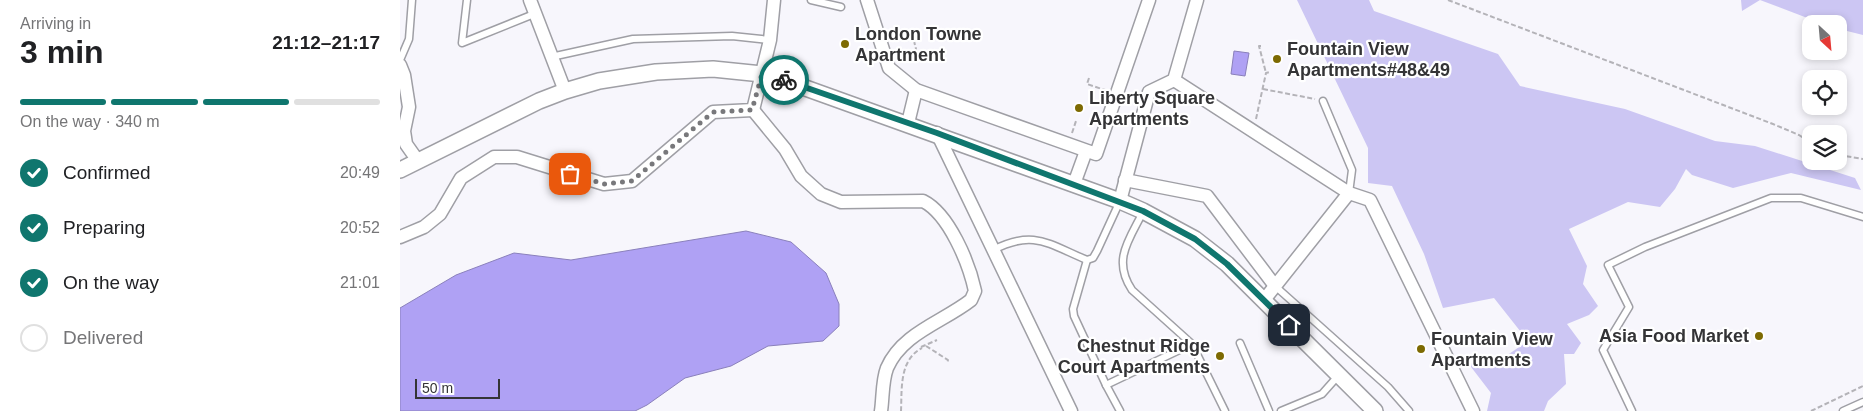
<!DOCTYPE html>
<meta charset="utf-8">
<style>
body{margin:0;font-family:Helvetica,sans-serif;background:#f6f6f6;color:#202124;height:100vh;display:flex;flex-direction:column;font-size:19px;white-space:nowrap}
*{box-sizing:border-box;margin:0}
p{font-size:16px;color:#757577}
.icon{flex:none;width:28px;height:28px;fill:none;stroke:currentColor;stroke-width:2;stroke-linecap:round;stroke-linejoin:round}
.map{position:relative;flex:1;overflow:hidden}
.sheet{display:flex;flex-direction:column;background:#fff;width:400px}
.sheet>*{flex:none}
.needle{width:32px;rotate:154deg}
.controls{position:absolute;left:1402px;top:15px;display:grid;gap:10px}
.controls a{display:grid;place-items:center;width:45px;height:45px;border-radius:10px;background:#fff;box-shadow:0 2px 8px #0003;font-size:25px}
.scale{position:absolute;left:15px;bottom:12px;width:85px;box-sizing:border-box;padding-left:5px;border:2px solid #343436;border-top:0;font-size:14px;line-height:18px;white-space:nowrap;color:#343436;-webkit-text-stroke:4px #fff;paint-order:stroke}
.pin{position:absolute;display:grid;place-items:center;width:42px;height:42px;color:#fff;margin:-21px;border-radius:10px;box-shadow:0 2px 8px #0006}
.courier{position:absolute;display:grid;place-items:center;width:50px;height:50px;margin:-25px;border:4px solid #0f766e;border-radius:50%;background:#fff;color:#222;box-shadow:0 1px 6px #0007}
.overview em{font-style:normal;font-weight:600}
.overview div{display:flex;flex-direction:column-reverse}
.overview{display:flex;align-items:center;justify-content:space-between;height:85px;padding:0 20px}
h1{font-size:32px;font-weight:600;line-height:38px}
.bar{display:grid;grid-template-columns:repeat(4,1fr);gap:8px 5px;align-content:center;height:60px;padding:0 20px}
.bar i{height:6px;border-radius:4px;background:#e0e0e0}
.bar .active{background:#0f766e}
.bar p{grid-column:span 4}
ol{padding:0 20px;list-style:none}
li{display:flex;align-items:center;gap:15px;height:55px}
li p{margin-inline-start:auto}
li .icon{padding:5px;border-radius:50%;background:#0f766e;color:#fff;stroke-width:4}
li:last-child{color:#757577}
li i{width:28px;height:28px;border:2px solid #e0e0e0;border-radius:50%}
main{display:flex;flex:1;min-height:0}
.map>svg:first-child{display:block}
.green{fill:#ccc6f3}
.water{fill:#afa1f4;stroke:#8a80bb}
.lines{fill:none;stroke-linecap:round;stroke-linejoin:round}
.service-casing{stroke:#9f9fa5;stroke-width:9}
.minor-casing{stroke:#9f9fa5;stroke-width:15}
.tertiary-casing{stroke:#9f9fa5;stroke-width:18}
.path{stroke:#b4b3b8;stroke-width:2;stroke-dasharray:5 2.5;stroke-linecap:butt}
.service{stroke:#fff;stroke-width:6}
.minor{stroke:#fff;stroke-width:12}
.tertiary{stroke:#fff;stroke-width:15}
.done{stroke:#78787b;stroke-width:5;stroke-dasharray:0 9}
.route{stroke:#0f766e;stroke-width:6}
.poi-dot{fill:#7d6a02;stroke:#fff;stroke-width:2}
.labels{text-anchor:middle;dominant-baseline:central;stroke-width:4.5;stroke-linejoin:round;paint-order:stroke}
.poi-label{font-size:18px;font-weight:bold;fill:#343436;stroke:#fff;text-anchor:start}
</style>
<main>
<section class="sheet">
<div class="overview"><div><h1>3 min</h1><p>Arriving in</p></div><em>21:12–21:17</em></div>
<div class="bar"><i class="active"></i><i class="active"></i><i class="active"></i><i></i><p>On the way · 340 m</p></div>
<ol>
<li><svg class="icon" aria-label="check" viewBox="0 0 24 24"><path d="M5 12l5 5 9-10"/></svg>Confirmed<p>20:49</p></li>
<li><svg class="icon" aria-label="check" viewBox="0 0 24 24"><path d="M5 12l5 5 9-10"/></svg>Preparing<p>20:52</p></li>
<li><svg class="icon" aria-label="check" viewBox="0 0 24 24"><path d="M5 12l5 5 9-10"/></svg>On the way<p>21:01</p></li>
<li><i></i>Delivered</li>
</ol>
</section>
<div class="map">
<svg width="1463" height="411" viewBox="0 0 1463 411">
<rect width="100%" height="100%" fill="#f7f6fc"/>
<!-- green -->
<g class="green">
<polygon points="897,0 969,0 974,11 1098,54 1120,86 1225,109 1315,141 1355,146 1455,178 1461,190 1391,173 1333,188 1292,175 1286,169 1275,189 1260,207 1228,202 1169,229 1187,266 1183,284 1198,306 1189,315 1167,324 1181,343 1174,354 1164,354 1166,384 1148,401 1144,411 1087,411 1091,393 1068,363 1093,365 1128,341 1094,298 1043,308 1024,254 992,186 968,183 968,148"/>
<polygon points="1341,0 1463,0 1463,35 1439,29 1439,24 1423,24 1360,0 1342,11"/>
</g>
<!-- water -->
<g class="water">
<polygon points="834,51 849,53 845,76 831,74"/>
<polygon points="346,231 391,242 426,273 439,304 439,326 423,341 368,346 331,366 285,378 247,405 235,411 0,411 0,308 56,275 114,253 171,260"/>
</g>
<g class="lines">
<!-- service casing -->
<g class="service-casing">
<g id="service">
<polyline points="67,0 62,43 134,14"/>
<polyline points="411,0 441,7"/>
<polyline points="151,57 233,39 332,36 370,40"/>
<polyline points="0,60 9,39 12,0"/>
<polyline points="923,101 952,170 949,193"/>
<path d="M743 212C729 240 712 260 732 290L792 344 825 411"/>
<path d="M593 250C634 229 648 244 687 260L693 258 697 251 720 201"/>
<polyline points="687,260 673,309 674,316 706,385 792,344"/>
<polyline points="875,286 988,387 1009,411"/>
<polyline points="840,343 869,411"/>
<polyline points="706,385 720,411"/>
<polyline points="881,411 922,394 938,376"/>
<polyline points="1232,411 1203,350 1229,307 1208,265 1245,247 1371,198 1401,198 1463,217"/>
<polyline points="1443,411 1463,402"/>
</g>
</g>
<!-- minor casing -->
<g class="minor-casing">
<g id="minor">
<polyline points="130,0 165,91"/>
<polyline points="467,0 489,68 516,90 696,154 749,0"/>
<polyline points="0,65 4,75 9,107 4,131 6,144 18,161"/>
<polyline points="774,80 949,193 970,200 1073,411"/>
<path d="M353 110 385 149 401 176 421 194 441 202 523 201C549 214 569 263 575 291L571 300C543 322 502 333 487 368 482 381 483 398 481 411"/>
<polyline points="508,123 516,90"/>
<polyline points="537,133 671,411"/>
<polyline points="725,180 807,196 875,286"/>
<polyline points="674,184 686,151"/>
<polyline points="720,201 749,92 774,80 797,0"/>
<polyline points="0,237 24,227 40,214 61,178 94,157 117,157 204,184 232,181 313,112 353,110 370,40 374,0"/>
<polyline points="864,300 949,193"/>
</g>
</g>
<!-- tertiary casing -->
<g class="tertiary-casing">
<polyline id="tertiary" points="0,170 139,101 165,91 199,81 256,72 313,69 362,74 386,81 720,201 743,211 795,239 827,264 975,411"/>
</g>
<!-- path -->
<g class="path">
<polyline points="1048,0 1373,124 1399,135 1411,143"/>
<polyline points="861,46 859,46 866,73"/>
<polyline points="510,58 516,49 512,33"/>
<polyline points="689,78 687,84 705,90"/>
<polyline points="863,89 915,99"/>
<polyline points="856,119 866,73 870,72"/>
<polyline points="672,133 676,121"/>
<polyline points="1439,155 1463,159"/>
<polyline points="526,346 548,360 547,363"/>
<polyline points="521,347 537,340"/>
<path d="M501 411C502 389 499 360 522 348"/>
<polyline points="1411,411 1463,386"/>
</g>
<!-- service -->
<use href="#service" class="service"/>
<!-- minor -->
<use href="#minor" class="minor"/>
<!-- tertiary -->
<use href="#tertiary" class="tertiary"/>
</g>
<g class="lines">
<!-- done -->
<polyline class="done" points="170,174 204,184 232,181 313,112 352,110 362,74 384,80"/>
<!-- route -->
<polyline class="route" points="384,80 537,133 743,211 795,239 827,264 889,325"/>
</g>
<!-- markers -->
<g class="poi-dot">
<circle cx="445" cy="44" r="5"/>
<circle cx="877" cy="59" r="5"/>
<circle cx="679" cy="108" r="5"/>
<circle cx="1359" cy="336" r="5"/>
<circle cx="1021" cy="349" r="5"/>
<circle cx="820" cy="356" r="5"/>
</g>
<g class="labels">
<!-- poi labels -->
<g class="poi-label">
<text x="455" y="34">London Towne<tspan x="455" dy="21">Apartment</tspan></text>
<text x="887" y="49">Fountain View<tspan x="887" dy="21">Apartments#48&amp;49</tspan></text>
<text x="689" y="98">Liberty Square<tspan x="689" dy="21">Apartments</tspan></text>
<text x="1349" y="336" text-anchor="end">Asia Food Market</text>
<text x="1031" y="339">Fountain View<tspan x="1031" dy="21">Apartments</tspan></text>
<text x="810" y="346" text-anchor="end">Chestnut Ridge<tspan x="810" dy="21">Court Apartments</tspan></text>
</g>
</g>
</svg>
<div class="controls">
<a><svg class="needle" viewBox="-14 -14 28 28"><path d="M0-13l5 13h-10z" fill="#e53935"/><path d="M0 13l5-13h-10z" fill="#757577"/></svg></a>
<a><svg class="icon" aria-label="locate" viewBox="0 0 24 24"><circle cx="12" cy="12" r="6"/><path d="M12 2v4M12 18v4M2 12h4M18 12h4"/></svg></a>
<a><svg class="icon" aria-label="layers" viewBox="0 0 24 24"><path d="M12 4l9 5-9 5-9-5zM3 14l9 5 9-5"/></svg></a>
</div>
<div class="scale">50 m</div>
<div class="pin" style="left:170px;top:174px;background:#ea580c"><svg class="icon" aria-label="bag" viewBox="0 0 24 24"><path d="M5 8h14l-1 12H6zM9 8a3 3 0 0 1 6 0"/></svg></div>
<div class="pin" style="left:889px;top:325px;background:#1f2937"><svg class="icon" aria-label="home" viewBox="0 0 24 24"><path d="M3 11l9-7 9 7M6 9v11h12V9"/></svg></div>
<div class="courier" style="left:384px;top:80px"><svg class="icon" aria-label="bike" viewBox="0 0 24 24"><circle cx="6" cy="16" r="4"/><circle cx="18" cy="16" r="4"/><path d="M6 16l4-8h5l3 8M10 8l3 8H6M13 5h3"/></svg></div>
</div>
</main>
